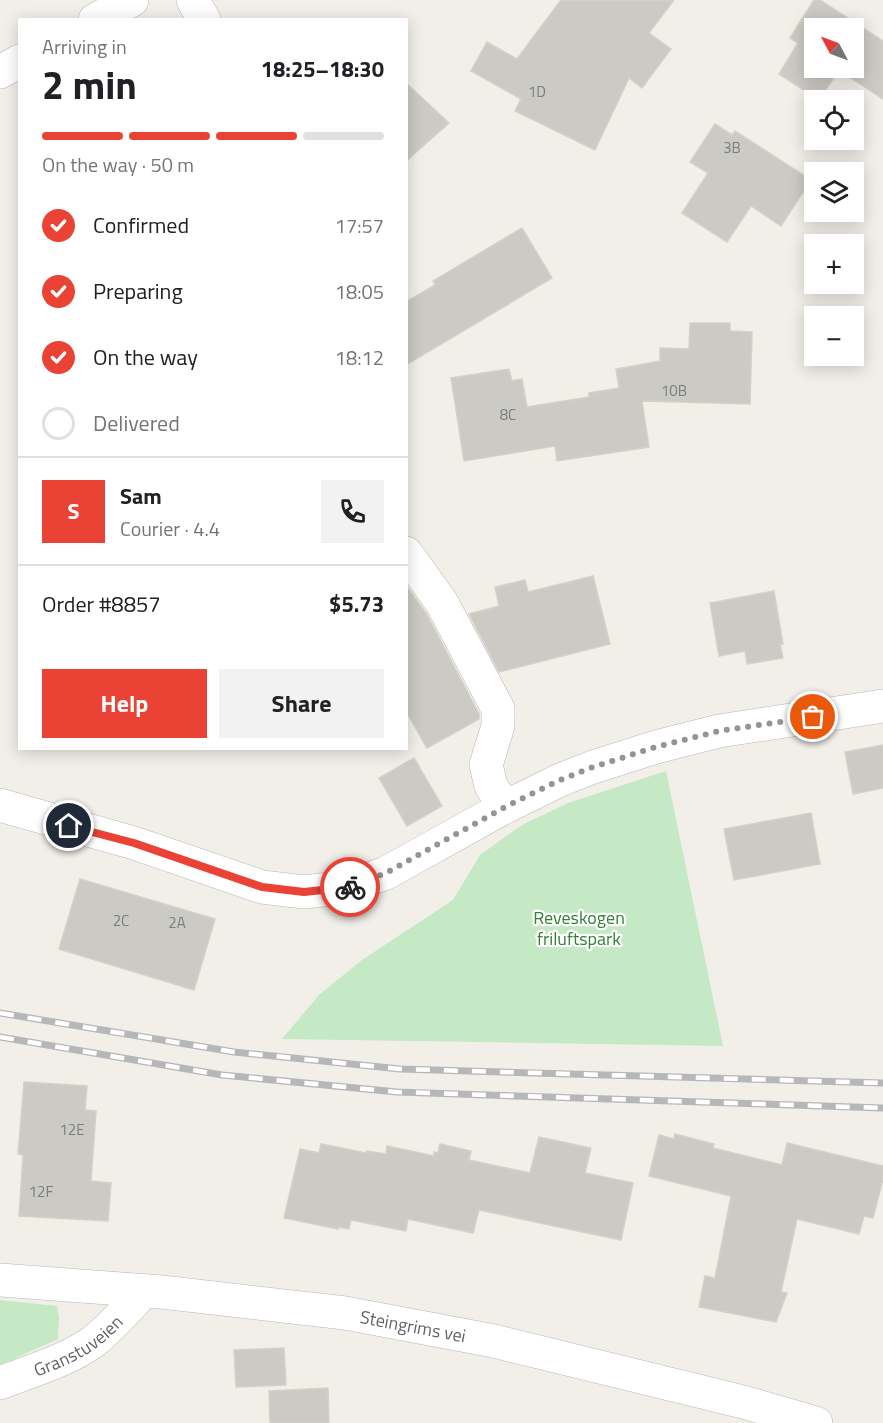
<!DOCTYPE html>
<meta charset="utf-8">
<style>
body{margin:0;font-family:"Titillium Web",sans-serif;background:#f2f2f2;color:#202124;height:100vh;display:flex;flex-direction:column;font-size:22px;white-space:nowrap}
*{box-sizing:border-box;margin:0}
p{font-size:20px;color:#757577}
.icon{flex:none;width:33px;height:33px;fill:none;stroke:currentColor;stroke-width:2;stroke-linecap:round;stroke-linejoin:round}
.map{position:relative;flex:1;overflow:hidden}
.sheet{position:absolute;left:18px;top:18px;width:390px;height:732px;display:flex;flex-direction:column;background:#fff;border-radius:0px;box-shadow:0 3px 15px #0003}
.sheet>*{flex:none}
.needle{width:39px;rotate:311deg}
.controls{position:absolute;left:804px;top:18px;display:grid;gap:12px}
.controls a{display:grid;place-items:center;width:60px;height:60px;border-radius:0px;background:#fff;box-shadow:0 3px 15px #0003;font-size:30px}
.pin{position:absolute;display:grid;place-items:center;width:51px;height:51px;color:#fff;margin:-26px;border:3px solid #fff;border-radius:50%;box-shadow:0 2px 6px #0007}
.courier{position:absolute;display:grid;place-items:center;width:60px;height:60px;margin:-30px;border:4px solid #ea4335;border-radius:50%;background:#fff;color:#222;box-shadow:0 2px 8px #0007}
.overview em{font-style:normal;font-weight:700}
.overview div{display:flex;flex-direction:column-reverse}
.overview{display:flex;align-items:center;justify-content:space-between;height:102px;padding:0 24px}
h1{font-size:39px;font-weight:700;line-height:45px}
.bar{display:grid;grid-template-columns:repeat(4,1fr);gap:9px 6px;align-content:center;height:72px;padding:0 24px}
.bar i{height:8px;border-radius:4px;background:#e0e0e0}
.bar .active{background:#ea4335}
.bar p{grid-column:span 4}
.line{display:flex;align-items:center;gap:15px;padding:0 24px;border-top:2px solid #e0e0e0}
.line div{flex:1}
.round{display:grid;place-items:center;flex:none;width:63px;height:63px;border-radius:0px;background:#f2f2f2}
ol{padding:0 24px;list-style:none}
li{display:flex;align-items:center;gap:18px;height:66px}
li p{margin-inline-start:auto}
li .icon{padding:6px;border-radius:50%;background:#ea4335;color:#fff;stroke-width:4}
li:last-child{color:#757577}
li i{width:33px;height:33px;border:3px solid #e0e0e0;border-radius:50%}
.action{display:flex;gap:12px;margin-top:auto;padding:12px 24px}
.action a{flex:1;height:69px;border-radius:0px;background:#ea4335;color:#fff;font-size:24px;font-weight:700;line-height:69px;text-align:center}
.action a+a{background:#f2f2f2;color:#202124}
.map>svg:first-child{display:block}
.park{fill:#c5e8c5}
.building{fill:#cccac5;stroke:#d6d1c6;stroke-width:1.5;fill-rule:evenodd}
.lines{fill:none;stroke-linecap:round;stroke-linejoin:round}
.minor-casing{stroke:#b5b8bc;stroke-width:34}
.minor{stroke:#fff;stroke-width:33}
.rail-casing{stroke:#b6b7b8;stroke-width:7}
.rail{stroke:#fff;stroke-width:4.5;stroke-dasharray:14;stroke-linecap:butt}
.done{stroke:#929495;stroke-width:6;stroke-dasharray:0 10.8}
.route{stroke:#ea4335;stroke-width:8}
.labels{text-anchor:middle;dominant-baseline:central;stroke-width:4.5;stroke-linejoin:round;paint-order:stroke}
.number-label{font-size:15px;fill:#7a7d7f}
.park-label{font-size:18px;fill:#348238;stroke:#fff}
.street-label{font-size:18px;fill:#5f6368;stroke:#fff}
</style>
<div class="map">
<svg width="883" height="1423" viewBox="0 0 883 1423">
<rect width="100%" height="100%" fill="#f1efe8"/>
<!-- park -->
<g class="park">
<polygon points="666,771 723,1046 282,1039 319,995 362,960 453,900 480,855 522,825 568,803"/>
<polygon points="0,1300 57,1306 59,1319 58,1339 0,1365"/>
</g>
<!-- building -->
<g class="building">
<polygon points="561,0 674,0 649,33 671,49 642,88 629,78 595,150 515,111 521,99 471,71 487,42 517,59"/>
<path d="M814 0H820L883 41V99L839 70 819 100 779 74 798 43 790 38ZM814 28H854V68H814Z"/>
<polygon points="406,83 449,123 406,161"/>
<polygon points="715,124 732,135 735,131 811,180 781,226 751,206 727,242 682,213 708,173 690,162"/>
<polygon points="522,228 552,278 406,365 406,302 435,285 433,281"/>
<polygon points="690,323 730,323 730,331 752,332 750,404 642,401 649,447 557,461 555,446 464,461 451,378 509,369 512,381 522,379 527,407 589,397 589,393 619,388 616,369 660,361 660,348 689,349"/>
<polygon points="593,576 610,644 499,672 469,614 499,606 495,587 525,580 528,592"/>
<polygon points="406,586 426,613 479,714 479,719 427,748 406,711"/>
<polygon points="774,591 783,644 780,644 783,658 747,664 745,651 719,656 710,603"/>
<polygon points="883,745 883,788 853,794 845,752"/>
<polygon points="414,758 442,806 407,826 379,778"/>
<polygon points="811,813 820,864 734,880 724,829"/>
<polygon points="80,879 215,919 194,990 59,949"/>
<polygon points="24,1082 87,1086 85,1110 96,1111 91,1181 111,1183 108,1221 19,1216 23,1155 18,1154"/>
<polygon points="675,1134 714,1144 713,1148 782,1165 787,1143 883,1166 883,1179 873,1218 864,1216 859,1234 797,1219 781,1292 787,1293 776,1322 699,1307 705,1276 715,1278 731,1196 649,1176 659,1135 674,1139"/>
<polygon points="539,1137 591,1148 585,1173 633,1183 621,1240 479,1210 473,1233 408,1219 406,1231 351,1220 349,1229 338,1227 338,1229 284,1218 300,1149 319,1153 321,1144 366,1153 367,1151 386,1154 387,1146 434,1156 434,1152 438,1153 440,1144 471,1151 469,1160 530,1173"/>
<polygon points="284,1348 286,1385 236,1387 234,1350"/>
<polygon points="328,1388 329,1423 270,1423 269,1391"/>
</g>
<g class="lines">
<!-- minor casing -->
<g class="minor-casing">
<g id="minor">
<polyline points="193,0 204,20"/>
<polyline points="95,20 132,0"/>
<polyline points="0,72 20,61"/>
<polyline points="406,553 442,603 498,709 498,726 486,765 491,786 505,807"/>
<polyline points="0,805 134,843 262,887 304,892 348,887 386,873 505,807 560,780 593,767 656,747 719,731 883,706"/>
<path id="s1" d="M0 1280 162 1292 345 1313 494 1341 743 1402 816 1423"/>
<path id="s2" d="M0 1383C30 1371 67 1361 94 1341 113 1326 128 1308 144 1291"/>
</g>
</g>
<!-- minor -->
<use href="#minor" class="minor"/>
<!-- rail casing -->
<g class="rail-casing">
<g id="rail">
<polyline points="0,1013 234,1052 400,1069 883,1083"/>
<polyline points="0,1037 222,1075 397,1092 883,1108"/>
</g>
</g>
<!-- rail -->
<use href="#rail" class="rail"/>
</g>
<g class="lines">
<!-- done -->
<polyline class="done" points="350,887 386,873 505,807 560,780 593,767 656,747 719,731 813,717"/>
<!-- route -->
<polyline class="route" points="69,826 134,843 262,887 304,892 350,887"/>
</g>
<g class="labels">
<!-- number labels -->
<g class="number-label">
<text x="537" y="91">1D</text>
<text x="732" y="147">3B</text>
<text x="674" y="390">10B</text>
<text x="508" y="414">8C</text>
<text x="121" y="920">2C</text>
<text x="177" y="922">2A</text>
<text x="72" y="1129">12E</text>
<text x="41" y="1191">12F</text>
</g>
<!-- park labels -->
<g class="park-label">
<text x="579" y="917">Reveskogen<tspan x="579" dy="21">friluftspark</tspan></text>
</g>
<!-- street labels -->
<g class="street-label">
<text stroke="none"><textPath href="#s1" startOffset="416">Steingrims vei</textPath></text>
<text stroke="none"><textPath href="#s2" startOffset="87">Granstuveien</textPath></text>
</g>
</g>
</svg>
<div class="controls">
<a><svg class="needle" viewBox="-14 -14 28 28"><path d="M0-13l5 13h-10z" fill="#e53935"/><path d="M0 13l5-13h-10z" fill="#757577"/></svg></a>
<a><svg class="icon" aria-label="locate" viewBox="0 0 24 24"><circle cx="12" cy="12" r="6"/><path d="M12 2v4M12 18v4M2 12h4M18 12h4"/></svg></a>
<a><svg class="icon" aria-label="layers" viewBox="0 0 24 24"><path d="M12 4l9 5-9 5-9-5zM3 14l9 5 9-5"/></svg></a>
<a>+</a>
<a>−</a>
</div>
<div class="pin" style="left:813px;top:717px;background:#ea580c"><svg class="icon" aria-label="bag" viewBox="0 0 24 24"><path d="M5 8h14l-1 12H6zM9 8a3 3 0 0 1 6 0"/></svg></div>
<div class="pin" style="left:69px;top:826px;background:#1f2937"><svg class="icon" aria-label="home" viewBox="0 0 24 24"><path d="M3 11l9-7 9 7M6 9v11h12V9"/></svg></div>
<div class="courier" style="left:350px;top:887px"><svg class="icon" aria-label="bike" viewBox="0 0 24 24"><circle cx="6" cy="16" r="4"/><circle cx="18" cy="16" r="4"/><path d="M6 16l4-8h5l3 8M10 8l3 8H6M13 5h3"/></svg></div>
<section class="sheet">
<div class="overview"><div><h1>2 min</h1><p>Arriving in</p></div><em>18:25–18:30</em></div>
<div class="bar"><i class="active"></i><i class="active"></i><i class="active"></i><i></i><p>On the way · 50 m</p></div>
<ol>
<li><svg class="icon" aria-label="check" viewBox="0 0 24 24"><path d="M5 12l5 5 9-10"/></svg>Confirmed<p>17:57</p></li>
<li><svg class="icon" aria-label="check" viewBox="0 0 24 24"><path d="M5 12l5 5 9-10"/></svg>Preparing<p>18:05</p></li>
<li><svg class="icon" aria-label="check" viewBox="0 0 24 24"><path d="M5 12l5 5 9-10"/></svg>On the way<p>18:12</p></li>
<li><i></i>Delivered</li>
</ol>
<div class="line" style="height:108px"><b class="round" style="background:#ea4335;color:#fff">S</b><div><b>Sam</b><p>Courier · 4.4</p></div><a class="round"><svg class="icon" aria-label="phone" viewBox="0 0 24 24"><path d="M5 4h4l2 5-3 2q2 4 5 5l2-3 5 2v4C11 20 4 13 5 4z"/></svg></a></div>
<div class="line" style="height:78px"><div>Order #8857</div><b>$5.73</b></div>
<div class="action"><a>Help</a><a>Share</a></div>
</section>
</div>
